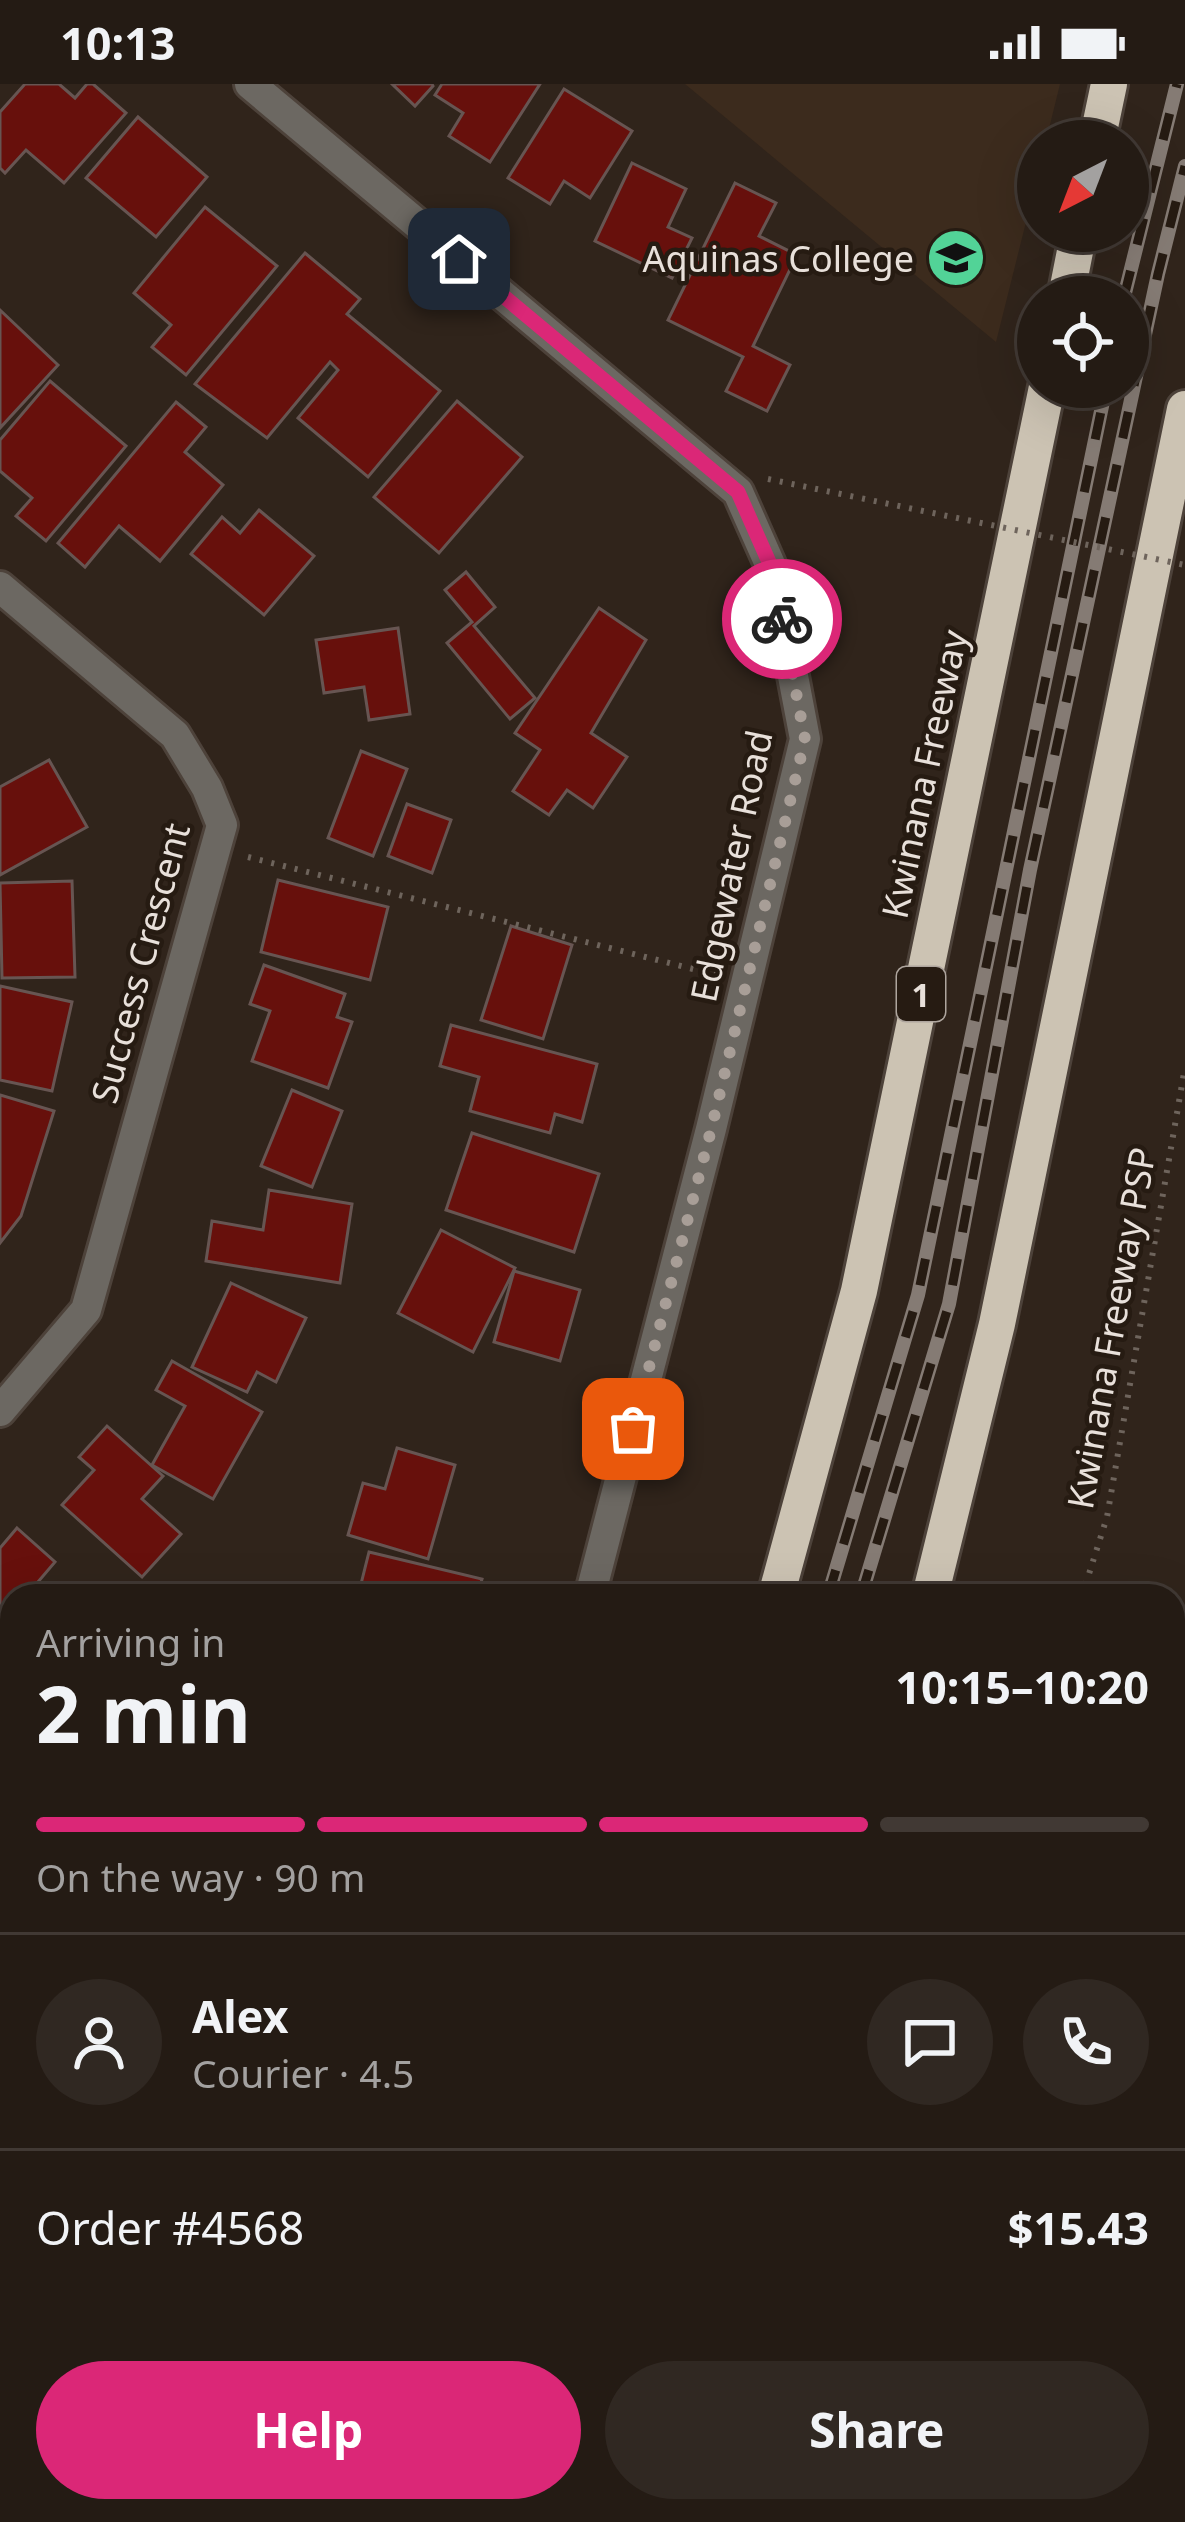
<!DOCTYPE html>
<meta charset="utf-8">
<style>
body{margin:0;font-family:"Noto Sans",sans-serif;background:#302822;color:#f1f3f6;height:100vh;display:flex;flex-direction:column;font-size:45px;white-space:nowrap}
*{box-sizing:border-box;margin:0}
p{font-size:39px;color:#a3a1a0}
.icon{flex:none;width:66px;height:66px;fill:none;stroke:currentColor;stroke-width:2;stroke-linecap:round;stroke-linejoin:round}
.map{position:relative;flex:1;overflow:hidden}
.details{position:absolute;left:0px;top:1500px;width:1185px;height:939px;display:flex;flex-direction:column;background:#241b14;border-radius:36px 36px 0 0;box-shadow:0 12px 48px #0002,0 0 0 3px #413934}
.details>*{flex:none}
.needle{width:78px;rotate:222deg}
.fabs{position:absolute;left:1017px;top:36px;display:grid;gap:24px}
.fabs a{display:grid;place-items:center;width:132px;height:132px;border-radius:50%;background:#241b14;box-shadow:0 12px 48px #0002,0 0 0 3px #413934;font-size:60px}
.pin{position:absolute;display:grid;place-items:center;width:102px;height:102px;color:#fff;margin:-51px;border-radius:24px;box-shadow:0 6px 18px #0006}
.courier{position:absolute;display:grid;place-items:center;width:120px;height:120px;margin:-60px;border:9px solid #db2777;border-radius:50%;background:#fff;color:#222;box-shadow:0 3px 15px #0007}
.summary em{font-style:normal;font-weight:700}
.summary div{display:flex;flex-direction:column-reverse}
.summary{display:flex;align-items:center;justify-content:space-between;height:204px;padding:0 36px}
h1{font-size:78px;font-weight:700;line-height:90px}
.bar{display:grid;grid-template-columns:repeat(4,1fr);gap:18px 12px;align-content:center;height:144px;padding:0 36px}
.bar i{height:15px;border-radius:9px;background:#413934}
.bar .selected{background:#db2777}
.bar p{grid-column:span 4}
.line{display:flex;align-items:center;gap:30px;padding:0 36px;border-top:3px solid #413934}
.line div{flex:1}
.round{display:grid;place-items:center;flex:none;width:126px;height:126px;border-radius:63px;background:#302822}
.primary-button{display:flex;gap:24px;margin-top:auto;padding:24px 36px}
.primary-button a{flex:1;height:138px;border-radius:72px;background:#db2777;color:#fff;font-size:48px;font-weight:700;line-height:138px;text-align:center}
.primary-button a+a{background:#302822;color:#f1f3f6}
.status{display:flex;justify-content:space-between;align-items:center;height:84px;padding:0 60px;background:#241b14;direction:ltr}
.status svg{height:33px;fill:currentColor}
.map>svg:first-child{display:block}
.built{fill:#3c2b1d}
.water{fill:#247070}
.building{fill:#67100c;stroke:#675552;stroke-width:3}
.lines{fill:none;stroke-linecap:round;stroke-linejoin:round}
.minor-casing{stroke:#4d423a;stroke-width:36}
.motorway-casing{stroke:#4d423a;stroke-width:42}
.path{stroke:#6e645c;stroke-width:6;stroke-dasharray:3 9;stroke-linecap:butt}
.minor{stroke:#6c6862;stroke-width:30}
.motorway{stroke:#ccc3b3;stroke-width:36}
.rail-casing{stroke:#857b74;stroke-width:14}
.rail{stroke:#261b12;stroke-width:9;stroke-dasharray:27;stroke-linecap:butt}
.path-bridge{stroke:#6e645c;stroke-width:6;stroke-dasharray:3 9;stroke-linecap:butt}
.done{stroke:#a89e97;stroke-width:12;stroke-dasharray:0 21.6}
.route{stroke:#db2777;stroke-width:15}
.labels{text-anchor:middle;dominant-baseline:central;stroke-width:9;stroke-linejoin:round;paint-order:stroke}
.shield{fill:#261b12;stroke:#aea59e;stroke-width:3}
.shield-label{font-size:33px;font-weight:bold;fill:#e8e0da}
.poi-label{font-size:36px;fill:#e8e0da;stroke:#261b12;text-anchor:end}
.street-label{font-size:36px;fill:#e8e0da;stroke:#261b12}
</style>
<div class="status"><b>10:13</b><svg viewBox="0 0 49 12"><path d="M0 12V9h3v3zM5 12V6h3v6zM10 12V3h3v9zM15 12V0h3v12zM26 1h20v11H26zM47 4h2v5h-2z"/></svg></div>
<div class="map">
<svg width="1185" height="2438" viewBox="0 0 1185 2438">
<rect width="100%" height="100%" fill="#30241b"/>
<!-- built -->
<polygon class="built" points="685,0 1060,0 1046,57 1038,57 1038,90 996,258"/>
<!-- water -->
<polygon class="water" points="1185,1636 1185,2438 986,2438 991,2427 1173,2427 1173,1678"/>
<!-- building -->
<g class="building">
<polygon points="25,0 59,0 75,14 87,0 93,0 126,29 64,99 26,66 5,89 0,84 0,28"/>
<polygon points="392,0 432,0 433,2 415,22"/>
<polygon points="442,0 540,0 490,78 449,52 463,29 435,11"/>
<polygon points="564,5 632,47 590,114 564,97 550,120 508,94"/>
<polygon points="138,33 207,93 156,153 86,94"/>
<polygon points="632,79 686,105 668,143 692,154 672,194 595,157"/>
<polygon points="735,99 776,119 759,152 797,171 753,262 790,281 767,327 726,307 743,273 668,236"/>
<polygon points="205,123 277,182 186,291 152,263 171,241 134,209"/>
<polygon points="305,169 360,215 347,230 440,307 368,393 298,334 338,286 330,278 267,354 195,300"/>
<polygon points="0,226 58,281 0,344"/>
<polygon points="50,297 126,362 46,457 16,432 32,414 0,387 0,356"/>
<polygon points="457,317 522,373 439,469 374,413"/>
<polygon points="176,318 206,343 185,368 223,401 160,477 119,442 85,483 58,459"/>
<polygon points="259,426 314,472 264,531 191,470 222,433 240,449"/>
<polygon points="466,488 495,523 474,542 535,614 510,635 447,559 472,538 445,506"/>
<polygon points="599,524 646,556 591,649 627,673 593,724 567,706 549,731 513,707 540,666 515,649"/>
<polygon points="398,544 410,630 369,636 364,603 324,609 316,556"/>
<polygon points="361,667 407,685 373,772 328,754"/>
<polygon points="49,676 87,743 0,791 0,703"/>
<polygon points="407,720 451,736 432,789 388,772"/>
<polygon points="278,796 388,823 370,896 261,868"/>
<polygon points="72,797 75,893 2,894 0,799"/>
<polygon points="511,842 572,861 543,955 481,936"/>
<polygon points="264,881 345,910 337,933 352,938 328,1004 252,977 270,927 250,920"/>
<polygon points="0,902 72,918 52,1007 0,996"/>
<polygon points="451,941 597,980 582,1038 555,1030 550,1049 470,1027 479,993 440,982"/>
<polygon points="292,1006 342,1027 312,1103 261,1082"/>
<polygon points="0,1011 54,1027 21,1132 0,1159"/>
<polygon points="472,1049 599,1090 574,1168 446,1126"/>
<polygon points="269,1106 352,1120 340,1199 206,1177 212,1137 263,1146"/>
<polygon points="441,1146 515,1184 473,1268 398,1229"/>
<polygon points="514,1187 580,1206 560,1277 494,1258"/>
<polygon points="231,1199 306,1234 276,1298 257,1288 247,1308 192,1283"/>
<polygon points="172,1277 262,1328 213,1415 152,1381 185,1322 156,1306"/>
<polygon points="107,1342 163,1392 142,1415 181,1450 142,1493 62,1421 94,1386 79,1373"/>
<polygon points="397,1364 455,1381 428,1475 348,1451 363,1399 385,1405"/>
<polygon points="17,1444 55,1478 26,1512 12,1512 12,1528 0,1542 0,1464"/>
<polygon points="369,1468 482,1495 477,1512 358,1512"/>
<polygon points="0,1894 12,1905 12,2322 0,2322"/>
</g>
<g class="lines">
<!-- minor casing -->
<g class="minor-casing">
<g id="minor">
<polyline points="250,0 738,408 773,487 805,655 711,1045 590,1512"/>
<polyline points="0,503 175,651 207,704 222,741 86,1226 0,1327"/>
<polyline points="0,1757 12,1767"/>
<polyline points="0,2399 12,2398"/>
<polyline points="201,2427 203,2438"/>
</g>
</g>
<!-- motorway casing -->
<g class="motorway-casing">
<g id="motorway">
<polyline points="1097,57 1109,0"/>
<polyline points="1066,213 1079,147"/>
<polyline points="776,1512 859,1207 1047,303"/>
<polyline points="930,1512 997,1240 1185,325"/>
<polyline points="376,2438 383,2427"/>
<polyline points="566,2438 572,2427"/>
</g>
</g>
<!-- path -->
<g class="path">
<polyline points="248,773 717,891"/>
<polyline points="1082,1512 1107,1433 1185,983"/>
<polyline points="736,2438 742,2427"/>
</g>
<!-- minor -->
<use href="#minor" class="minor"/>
<!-- motorway -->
<use href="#motorway" class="motorway"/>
<!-- rail casing -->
<g class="rail-casing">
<g id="rail">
<polyline points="1124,213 1177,0"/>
<polyline points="828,1512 918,1211 1106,303"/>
<polyline points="861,1512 949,1220 1030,786 1158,190 1185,82"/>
<polyline points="441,2438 447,2427"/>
<polyline points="478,2438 484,2427"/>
</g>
</g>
<!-- rail -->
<use href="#rail" class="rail"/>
<!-- path-bridge -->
<polyline class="path-bridge" points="768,395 1185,481"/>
</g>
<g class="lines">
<!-- done -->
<polyline class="done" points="633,1345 711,1046 805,655 782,535"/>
<!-- route -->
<polyline class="route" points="459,175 738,408 773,487 782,535"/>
</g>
<!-- icons -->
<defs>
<g id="school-disc" transform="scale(3)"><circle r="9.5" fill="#52d397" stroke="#261b12"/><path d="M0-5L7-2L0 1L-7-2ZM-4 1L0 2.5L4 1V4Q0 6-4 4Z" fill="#111"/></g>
</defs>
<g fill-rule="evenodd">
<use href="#school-disc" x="956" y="174"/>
</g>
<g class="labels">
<!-- shield labels -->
<rect class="shield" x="897" y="883" width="48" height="54" rx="9"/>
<g class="shield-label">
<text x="921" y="910">1</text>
</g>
<!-- poi labels -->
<g class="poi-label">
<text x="914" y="174">Aquinas College</text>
</g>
<!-- street labels -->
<g class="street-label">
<text transform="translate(924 690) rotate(-78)">Kwinana Freeway</text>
<text transform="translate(731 782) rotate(-78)">Edgewater Road</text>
<text transform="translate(140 879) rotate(-75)">Success Crescent</text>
<text transform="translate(1111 1244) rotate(-80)">Kwinana Freeway PSP</text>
</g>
</g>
</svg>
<div class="fabs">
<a><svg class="needle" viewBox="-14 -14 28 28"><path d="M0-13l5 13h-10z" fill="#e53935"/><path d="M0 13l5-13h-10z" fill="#a3a1a0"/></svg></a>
<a><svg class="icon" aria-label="locate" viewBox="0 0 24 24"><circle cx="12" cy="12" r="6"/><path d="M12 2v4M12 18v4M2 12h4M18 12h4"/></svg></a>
</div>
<div class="pin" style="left:633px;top:1345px;background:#ea580c"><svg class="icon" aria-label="bag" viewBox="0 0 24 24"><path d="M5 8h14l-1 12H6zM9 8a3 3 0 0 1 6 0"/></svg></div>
<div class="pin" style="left:459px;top:175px;background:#1f2937"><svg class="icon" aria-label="home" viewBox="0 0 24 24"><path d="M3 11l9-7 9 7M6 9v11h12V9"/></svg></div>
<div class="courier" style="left:782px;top:535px"><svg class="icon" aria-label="bike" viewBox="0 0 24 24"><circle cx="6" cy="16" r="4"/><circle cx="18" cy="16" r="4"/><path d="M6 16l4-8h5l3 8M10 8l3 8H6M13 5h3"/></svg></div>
<section class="details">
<div class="summary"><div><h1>2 min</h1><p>Arriving in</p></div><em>10:15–10:20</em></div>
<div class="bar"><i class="selected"></i><i class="selected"></i><i class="selected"></i><i></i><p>On the way · 90 m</p></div>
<div class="line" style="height:216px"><a class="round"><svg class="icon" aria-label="person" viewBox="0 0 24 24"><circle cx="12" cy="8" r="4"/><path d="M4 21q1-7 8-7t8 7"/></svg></a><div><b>Alex</b><p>Courier · 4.5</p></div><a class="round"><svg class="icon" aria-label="chat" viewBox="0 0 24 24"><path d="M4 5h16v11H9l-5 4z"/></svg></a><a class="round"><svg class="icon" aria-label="phone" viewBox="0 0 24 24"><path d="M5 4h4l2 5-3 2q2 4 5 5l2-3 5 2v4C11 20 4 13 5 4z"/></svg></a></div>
<div class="line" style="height:156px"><div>Order #4568</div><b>$15.43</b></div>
<div class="primary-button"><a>Help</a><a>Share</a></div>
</section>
</div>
